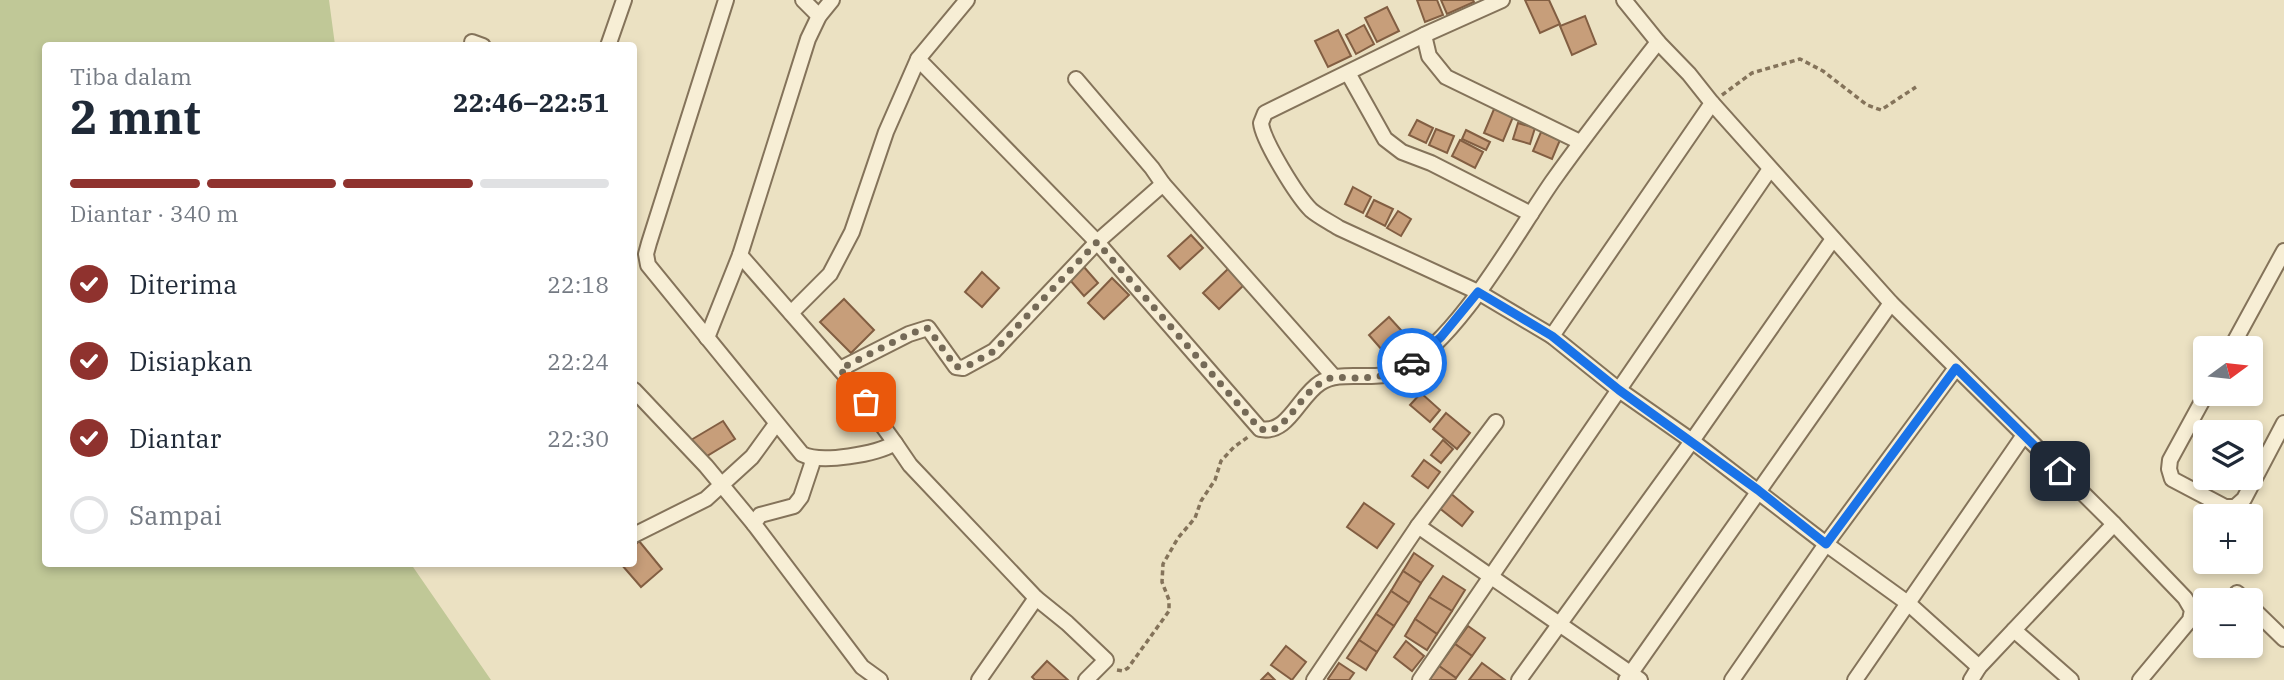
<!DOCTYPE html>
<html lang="id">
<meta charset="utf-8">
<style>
body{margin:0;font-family:"IBM Plex Serif",serif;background:#f6f6f7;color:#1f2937;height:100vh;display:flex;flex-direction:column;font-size:26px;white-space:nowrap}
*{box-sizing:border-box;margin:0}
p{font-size:23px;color:#747a83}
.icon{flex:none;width:38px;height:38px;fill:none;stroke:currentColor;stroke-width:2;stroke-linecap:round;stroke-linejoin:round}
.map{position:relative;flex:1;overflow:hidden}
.sheet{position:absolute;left:42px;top:42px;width:595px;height:525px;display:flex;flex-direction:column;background:#fff;border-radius:7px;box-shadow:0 4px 10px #0003}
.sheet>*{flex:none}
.needle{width:46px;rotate:75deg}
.tools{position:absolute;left:2193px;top:336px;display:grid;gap:14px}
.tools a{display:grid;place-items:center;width:70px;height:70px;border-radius:7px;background:#fff;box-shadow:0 4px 10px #0003;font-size:35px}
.pin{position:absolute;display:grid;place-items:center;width:60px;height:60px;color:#fff;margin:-30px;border-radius:14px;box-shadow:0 4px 10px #0006}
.courier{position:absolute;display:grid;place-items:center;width:70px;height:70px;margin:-35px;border:5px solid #1a73e8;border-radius:50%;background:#fff;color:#222;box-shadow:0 2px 9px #0007}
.overview em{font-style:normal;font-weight:700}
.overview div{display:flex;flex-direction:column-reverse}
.overview{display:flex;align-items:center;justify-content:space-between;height:119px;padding:0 28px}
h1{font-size:46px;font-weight:700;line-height:52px}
.bar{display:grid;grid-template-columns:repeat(4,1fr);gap:10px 7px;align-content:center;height:84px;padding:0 28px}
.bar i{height:9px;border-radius:5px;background:#e0e1e3}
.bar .selected{background:#8f322e}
.bar p{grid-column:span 4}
ol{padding:0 28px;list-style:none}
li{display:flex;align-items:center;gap:21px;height:77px}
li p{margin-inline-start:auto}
li .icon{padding:7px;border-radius:50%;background:#8f322e;color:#fff;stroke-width:4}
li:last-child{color:#747a83}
li i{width:38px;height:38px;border:4px solid #e0e1e3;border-radius:50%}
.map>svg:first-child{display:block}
.green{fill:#c0c897}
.building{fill:#c79e7a;stroke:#825e42;stroke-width:2}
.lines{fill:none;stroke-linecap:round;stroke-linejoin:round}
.minor-casing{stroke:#84735a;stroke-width:18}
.path{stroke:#84735a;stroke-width:3.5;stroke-dasharray:5 3.5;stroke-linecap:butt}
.minor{stroke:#f7eed5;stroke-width:14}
.done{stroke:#756a57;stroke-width:7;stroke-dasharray:0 12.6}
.route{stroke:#1a73e8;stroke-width:9}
</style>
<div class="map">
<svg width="2284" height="680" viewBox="0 0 2284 680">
<rect width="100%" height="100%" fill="#ebe1c2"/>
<!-- green -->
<polygon class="green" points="0,0 329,0 335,45 46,46 46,564 411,564 491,680 0,680"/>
<!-- building -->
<g class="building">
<polygon points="1417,0 1437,0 1443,15 1425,22"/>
<polygon points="1441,0 1473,0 1474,2 1447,14"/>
<polygon points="1525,0 1549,0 1560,24 1540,33"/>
<polygon points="1387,7 1399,31 1377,42 1365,18"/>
<polygon points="1585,16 1596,44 1572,55 1560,26"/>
<polygon points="1364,25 1374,44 1356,54 1346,35"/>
<polygon points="1338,30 1351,56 1328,67 1315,41"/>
<polygon points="1494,109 1513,117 1503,141 1484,133"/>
<polygon points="1417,120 1433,128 1426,143 1409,135"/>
<polygon points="1518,123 1535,128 1530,144 1513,139"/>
<polygon points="1436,129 1454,136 1447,153 1429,145"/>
<polygon points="1466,130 1490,142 1486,150 1462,139"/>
<polygon points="1541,132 1560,140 1552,159 1533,151"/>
<polygon points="1460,140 1483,152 1475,168 1452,156"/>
<polygon points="1353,187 1371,197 1363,213 1345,204"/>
<polygon points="1374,200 1393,209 1385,226 1366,216"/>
<polygon points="1398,211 1411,219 1401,236 1387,228"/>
<polygon points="1191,235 1203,248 1180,269 1168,256"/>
<polygon points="1084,267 1098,283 1084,296 1070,280"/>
<polygon points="1230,267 1246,283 1219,309 1203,293"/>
<polygon points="982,272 999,288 982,307 965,292"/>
<polygon points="1112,278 1129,295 1104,319 1088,303"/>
<polygon points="844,299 874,330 851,353 820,322"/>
<polygon points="1389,317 1410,340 1389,358 1369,335"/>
<polygon points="1421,393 1440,410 1430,422 1410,405"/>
<polygon points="1446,413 1470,433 1457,449 1433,429"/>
<polygon points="723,421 735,439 702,459 691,440"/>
<polygon points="1443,440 1453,449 1441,463 1431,455"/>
<polygon points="1424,460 1440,472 1428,488 1412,476"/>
<polygon points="1449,492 1473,512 1462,526 1438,507"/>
<polygon points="1364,503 1394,524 1377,548 1347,527"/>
<polygon points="639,541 662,569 641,587 621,564 634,564 634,546"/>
<polygon points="1414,553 1433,566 1421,583 1403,571"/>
<polygon points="1403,571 1421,583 1409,603 1391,591"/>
<polygon points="1443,576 1465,590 1452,611 1429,597"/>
<polygon points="1391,591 1409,603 1394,626 1376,614"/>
<polygon points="1429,597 1452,611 1437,634 1415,619"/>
<polygon points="1376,614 1394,626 1377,652 1359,640"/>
<polygon points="1415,619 1437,634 1427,650 1405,636"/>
<polygon points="1468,626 1485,638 1472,656 1455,644"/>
<polygon points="1359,640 1377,652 1366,670 1347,658"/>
<polygon points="1406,641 1424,656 1412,671 1394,657"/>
<polygon points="1455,644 1472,656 1456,678 1439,666"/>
<polygon points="1286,646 1306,662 1292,680 1271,665"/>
<polygon points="1047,661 1068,680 1035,680 1032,677"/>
<polygon points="1339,663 1354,673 1349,680 1329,680 1328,679"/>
<polygon points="1482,663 1505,680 1469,680"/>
<polygon points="1439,666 1456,678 1455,680 1429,680"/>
<polygon points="1268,673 1275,680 1261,680"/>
</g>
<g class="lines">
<!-- minor casing -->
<g class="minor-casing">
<g id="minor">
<path d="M726 0 649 243 646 254 648 265 802 454C821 464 877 454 895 443L910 465 1036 598 979 680"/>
<polyline points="803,0 819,16"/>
<path d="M1502 0 1424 35 1265 113 1261 123C1263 141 1297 196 1311 210 1319 217 1330 222 1339 228L1478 292 1552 336 1619 390 1692 441 1826 544 1909 604 1979 667"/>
<polyline points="1424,35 1429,56 1446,77 1580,142"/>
<polyline points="472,42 483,46"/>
<polyline points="608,46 624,0"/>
<path d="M918 59 1097 242 1260 429C1288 435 1299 396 1320 383 1342 368 1377 384 1403 369 1460 337 1514 237 1552 182 1586 134 1622 88 1658 42L1624 0"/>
<polyline points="1348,73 1385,139 1402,152 1431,163 1531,214"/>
<polyline points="1076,79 1152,168 1163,184"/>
<polyline points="1712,103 1891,303 2114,524 2185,598 2192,610 2190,620 2140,680"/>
<polyline points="740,255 851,382 895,443"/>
<polyline points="791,313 830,274 852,232 886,132 918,59 967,0"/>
<polyline points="1552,336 1712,103 1689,74 1658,42"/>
<polyline points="707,338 740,255 808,39 819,16 832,0"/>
<polyline points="2231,348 2284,251"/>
<polyline points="840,369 909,334 928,328 956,367 963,368 994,351 1097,242 1163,184 1334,377"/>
<polyline points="634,390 706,466 754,524"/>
<polyline points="2206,394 2170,460 2169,469 2172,479 2225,507 2235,507 2244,499 2284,423"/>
<polyline points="811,459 812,464 801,497 794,506 760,515 754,524 862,667 880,680"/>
<polyline points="1418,526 1640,680"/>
<polyline points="634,535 706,499 752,457 776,424"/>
<polyline points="2237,593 2245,600"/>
<polyline points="1036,598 1067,623 1106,660 1086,680"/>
<polyline points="2250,606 2284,639"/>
<polyline points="2014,630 2071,680"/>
<polyline points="1314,680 1418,526 1496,422"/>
<polyline points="1420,680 1770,169"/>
<polyline points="1519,680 1692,441 1833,239"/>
<polyline points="1626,680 1891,303"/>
<polyline points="1732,680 1826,544 1956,368"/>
<polyline points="1855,680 2024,435"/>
<polyline points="1971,680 1979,667 2114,524"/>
</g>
</g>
<!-- path -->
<g class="path">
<polyline points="1722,95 1752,73 1800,59 1823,71 1867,105 1881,110 1916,87"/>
<polyline points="1117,670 1123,671 1128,668 1169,611 1169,600 1162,582 1163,564 1178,538 1195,518 1201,501 1215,480 1221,461 1234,447 1248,437"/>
</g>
<!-- minor -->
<use href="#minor" class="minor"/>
</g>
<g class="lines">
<!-- done -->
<path class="done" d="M866 402 840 369 909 334 928 328 956 367 969 365 994 351 1097 242 1260 429 1269 431 1277 428C1295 414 1306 388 1328 379 1335 376 1342 378 1349 378 1372 378 1393 377 1412 363"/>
<!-- route -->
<polyline class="route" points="1412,363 1441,337 1478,292 1552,336 1619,390 1758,490 1826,544 1956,368 2060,471"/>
</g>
</svg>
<div class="tools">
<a><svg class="needle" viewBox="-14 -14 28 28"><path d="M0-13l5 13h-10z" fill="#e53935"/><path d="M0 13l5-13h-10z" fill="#747a83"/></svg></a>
<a><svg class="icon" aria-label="layers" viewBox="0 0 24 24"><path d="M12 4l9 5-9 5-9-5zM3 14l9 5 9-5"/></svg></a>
<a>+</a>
<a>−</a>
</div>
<div class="pin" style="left:866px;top:402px;background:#ea580c"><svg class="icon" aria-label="bag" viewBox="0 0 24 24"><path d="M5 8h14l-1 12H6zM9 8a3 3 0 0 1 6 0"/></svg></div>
<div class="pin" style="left:2060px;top:471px;background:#1f2937"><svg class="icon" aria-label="home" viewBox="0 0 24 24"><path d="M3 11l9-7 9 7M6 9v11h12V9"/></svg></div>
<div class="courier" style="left:1412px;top:363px"><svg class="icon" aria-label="car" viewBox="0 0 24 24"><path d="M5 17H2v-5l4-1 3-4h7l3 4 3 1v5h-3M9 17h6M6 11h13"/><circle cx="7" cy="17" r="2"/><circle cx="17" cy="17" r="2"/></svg></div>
<section class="sheet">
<div class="overview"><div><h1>2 mnt</h1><p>Tiba dalam</p></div><em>22:46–22:51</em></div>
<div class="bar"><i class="selected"></i><i class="selected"></i><i class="selected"></i><i></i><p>Diantar · 340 m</p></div>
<ol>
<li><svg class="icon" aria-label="check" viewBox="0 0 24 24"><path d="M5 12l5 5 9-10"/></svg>Diterima<p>22:18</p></li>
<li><svg class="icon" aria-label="check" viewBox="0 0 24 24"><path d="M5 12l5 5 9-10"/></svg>Disiapkan<p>22:24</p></li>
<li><svg class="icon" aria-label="check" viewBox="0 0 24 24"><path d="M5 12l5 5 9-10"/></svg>Diantar<p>22:30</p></li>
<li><i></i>Sampai</li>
</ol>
</section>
</div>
